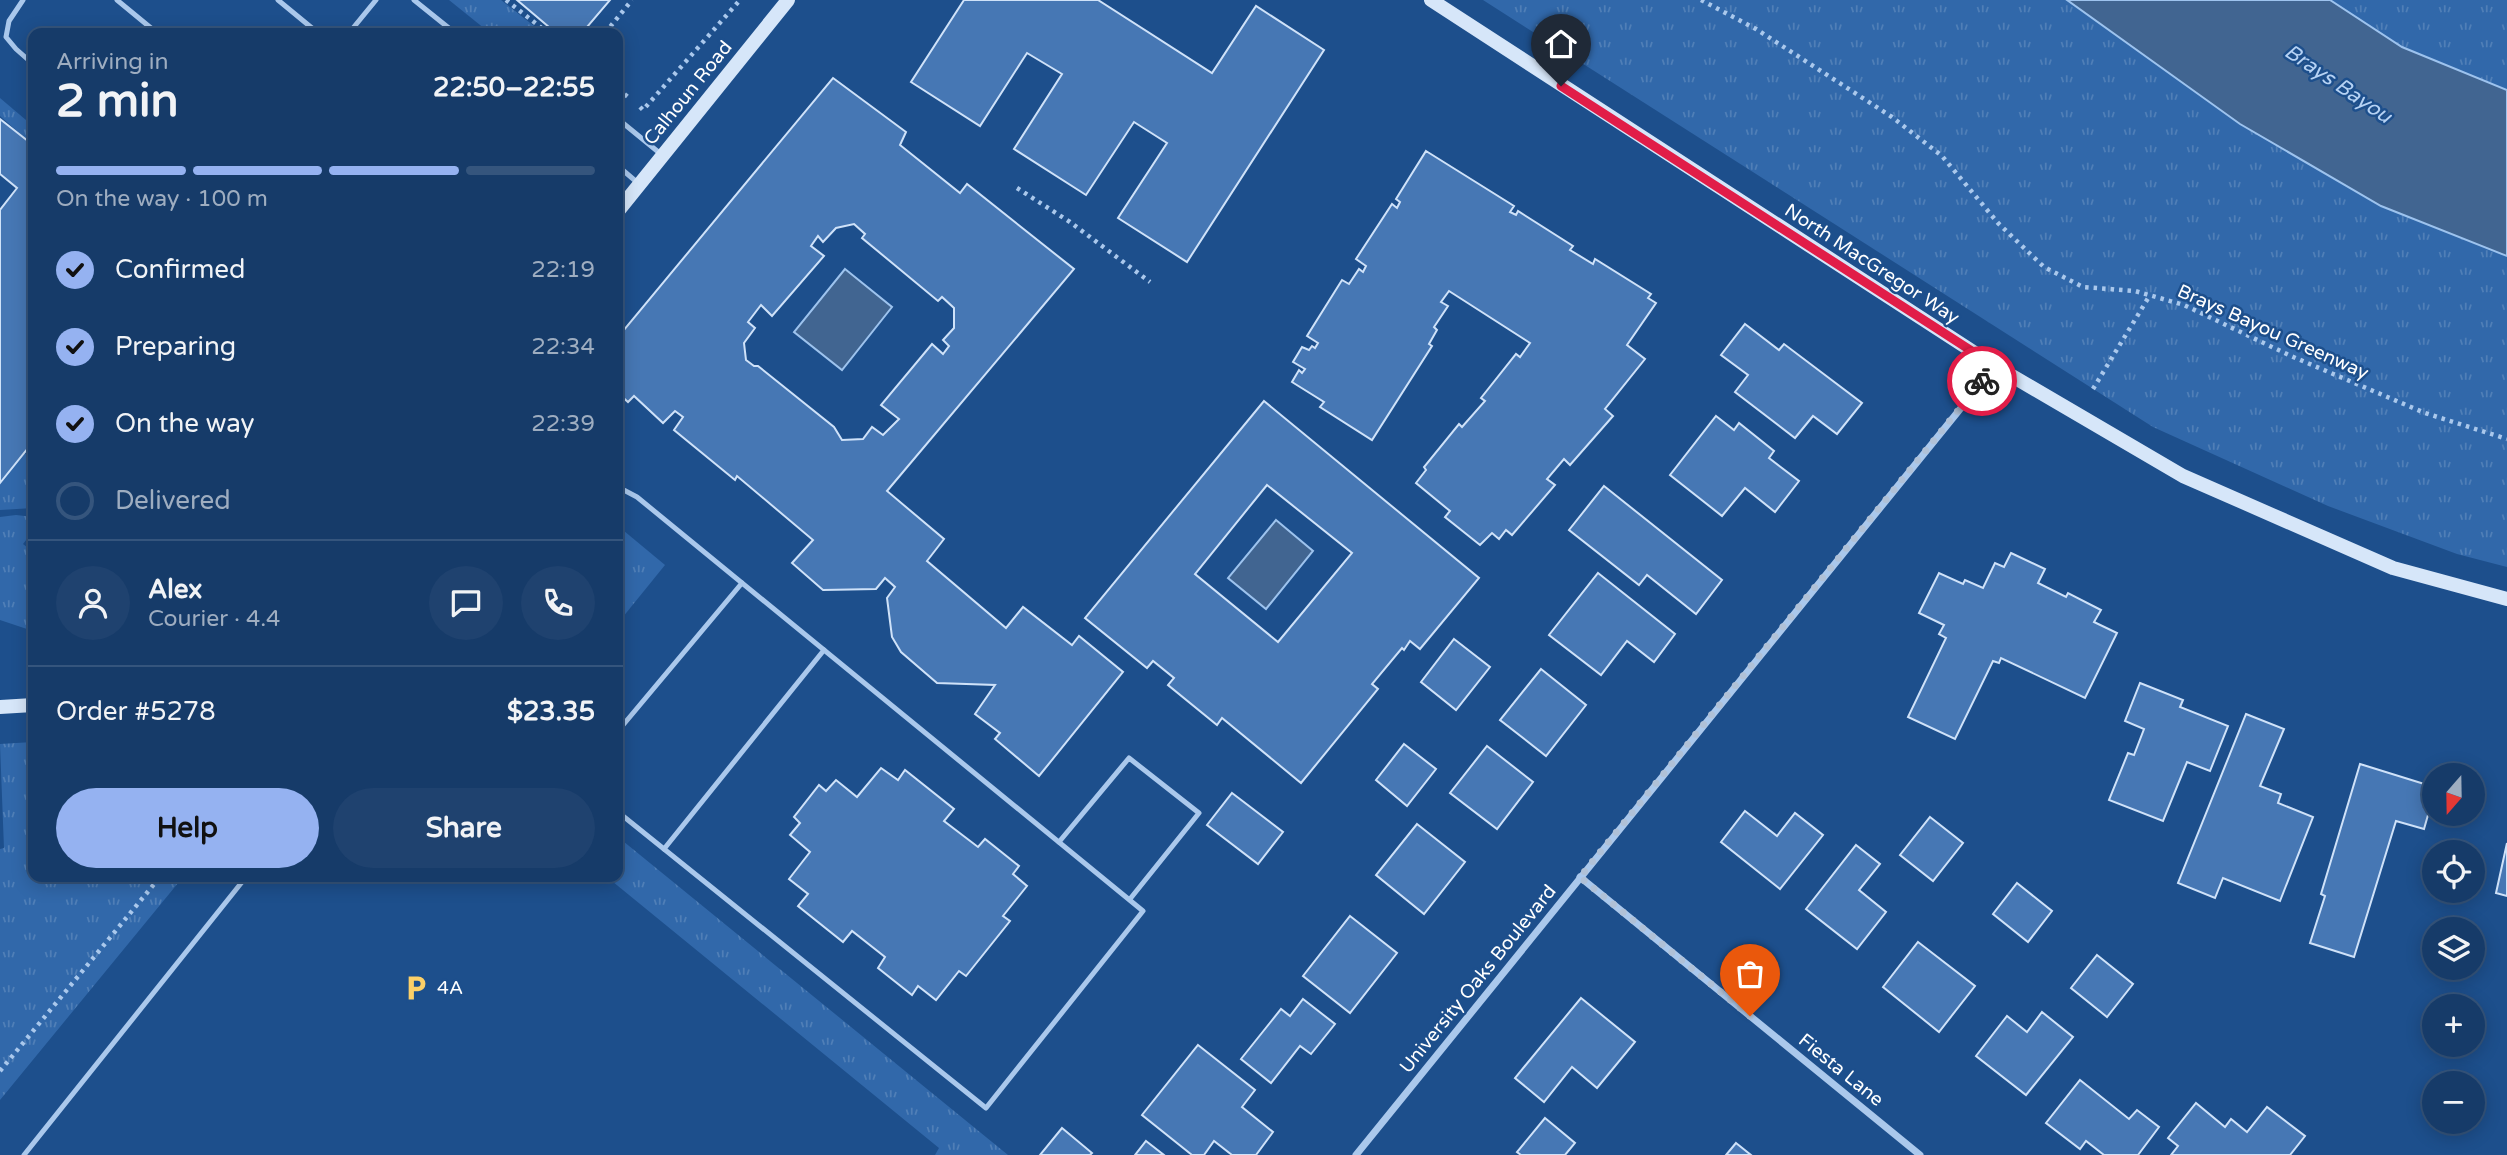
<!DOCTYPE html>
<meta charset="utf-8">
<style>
body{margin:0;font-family:"Varela Round",sans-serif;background:#1f426f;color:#f1f3f6;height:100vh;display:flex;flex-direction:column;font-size:26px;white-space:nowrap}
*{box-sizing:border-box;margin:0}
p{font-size:23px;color:#9eadc0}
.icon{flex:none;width:38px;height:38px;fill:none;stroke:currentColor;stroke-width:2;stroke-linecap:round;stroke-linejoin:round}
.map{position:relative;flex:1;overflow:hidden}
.side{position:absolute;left:28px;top:28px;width:595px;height:854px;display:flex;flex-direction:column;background:#163b69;border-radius:14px;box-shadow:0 4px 18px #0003,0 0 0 2px #35557d}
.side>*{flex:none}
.needle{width:46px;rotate:200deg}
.controls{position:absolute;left:2422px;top:763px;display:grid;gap:14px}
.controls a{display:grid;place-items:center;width:63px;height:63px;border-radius:50%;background:#163b69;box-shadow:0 4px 18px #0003,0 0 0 2px #35557d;font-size:35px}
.pin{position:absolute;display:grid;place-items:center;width:60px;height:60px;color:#fff;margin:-72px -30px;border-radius:50% 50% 50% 0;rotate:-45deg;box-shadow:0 0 7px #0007}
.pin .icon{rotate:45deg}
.courier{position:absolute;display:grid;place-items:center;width:70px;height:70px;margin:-35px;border:5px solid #e11d48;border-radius:50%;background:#fff;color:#222;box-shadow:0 2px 9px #0007}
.head em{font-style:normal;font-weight:700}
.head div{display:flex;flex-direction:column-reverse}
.head{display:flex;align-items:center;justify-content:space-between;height:119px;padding:0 28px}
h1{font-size:46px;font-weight:700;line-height:52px}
.bar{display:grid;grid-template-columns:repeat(4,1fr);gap:10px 7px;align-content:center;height:84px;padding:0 28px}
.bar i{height:9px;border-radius:5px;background:#35557d}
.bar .on{background:#95b2f1}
.bar p{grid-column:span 4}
.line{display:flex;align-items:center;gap:18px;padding:0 28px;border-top:2px solid #35557d}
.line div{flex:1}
.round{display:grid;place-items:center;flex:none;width:74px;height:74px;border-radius:37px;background:#1f426f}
ol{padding:0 28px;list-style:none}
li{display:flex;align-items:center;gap:21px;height:77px}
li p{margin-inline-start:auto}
li .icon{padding:7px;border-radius:50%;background:#95b2f1;color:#111;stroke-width:4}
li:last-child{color:#9eadc0}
li i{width:38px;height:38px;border:4px solid #35557d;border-radius:50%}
.primary-button{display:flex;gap:14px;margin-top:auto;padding:14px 28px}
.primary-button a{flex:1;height:80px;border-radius:42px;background:#95b2f1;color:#111;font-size:28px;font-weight:700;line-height:80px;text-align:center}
.primary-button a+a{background:#1f426f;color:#f1f3f6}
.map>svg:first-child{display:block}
.grass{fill:url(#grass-tufts)}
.water{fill:#416591;stroke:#9dc3ee;stroke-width:2}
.building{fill:#4677b4;stroke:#cfe2f9;stroke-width:2;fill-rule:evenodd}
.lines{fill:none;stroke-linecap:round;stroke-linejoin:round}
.path{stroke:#aac8ec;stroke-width:4.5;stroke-dasharray:3.5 5;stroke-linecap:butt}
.lane{stroke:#aac8ec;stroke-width:5}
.street{stroke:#aac8ec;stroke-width:7}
.secondary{stroke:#d6e6f9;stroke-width:14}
.done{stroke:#b0c1d7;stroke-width:7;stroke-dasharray:0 12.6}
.route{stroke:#e11d48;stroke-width:9}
.labels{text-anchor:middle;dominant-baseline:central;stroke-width:5;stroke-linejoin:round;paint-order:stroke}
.street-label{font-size:19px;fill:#fff;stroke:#1d4f8c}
.poi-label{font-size:19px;fill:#fff;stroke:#1d4f8c;text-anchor:start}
.water-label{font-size:21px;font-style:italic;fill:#b6d2f4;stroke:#1d4f8c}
</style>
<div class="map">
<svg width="2507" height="1155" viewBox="0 0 2507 1155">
<defs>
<pattern id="grass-tufts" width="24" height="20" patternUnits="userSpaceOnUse" patternTransform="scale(1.75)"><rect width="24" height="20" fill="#3168aa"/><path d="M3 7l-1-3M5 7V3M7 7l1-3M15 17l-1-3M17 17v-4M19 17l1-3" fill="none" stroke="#507fb7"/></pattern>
</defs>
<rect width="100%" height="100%" fill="#1d4f8c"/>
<!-- grass -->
<g class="grass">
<polygon points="449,0 501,0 539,30 538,33 490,33"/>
<polygon points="1483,0 2507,0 2507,567 2457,554 2328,506 2153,427"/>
<polygon points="0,98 33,126 33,145 0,116"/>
<polygon points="23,452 33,460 33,508 0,510 0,481"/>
<polygon points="16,515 33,517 33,531 23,544 33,552 33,631 0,620 0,517"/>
<polygon points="618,526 665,565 618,623"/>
<polygon points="33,742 33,877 183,877 0,1100 0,849 4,848 0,744"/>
<polygon points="618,837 1008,1155 935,1155 939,1148 607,877 618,877"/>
</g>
<!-- water -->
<g class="water">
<polygon points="2067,0 2330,0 2402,47 2507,90 2507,256 2381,206 2240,124"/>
<polygon points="845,269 892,307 842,370 794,332"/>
<polygon points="1276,520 1313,551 1266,609 1228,578"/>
</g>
<!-- building -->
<g class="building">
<polygon points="517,0 610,0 582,33 571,31 569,33 556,33"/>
<polygon points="964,0 1098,0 1212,73 1256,6 1324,50 1187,262 1118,218 1167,143 1134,122 1086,195 1014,149 1062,74 1027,53 980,126 911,82"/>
<path d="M833 78 906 132 900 145 960 193 967 184 1074 269 887 491 944 539 927 561 1006 628 1023 607 1072 645 1079 636 1123 672 1039 776 995 739 1000 733 975 714 995 685 937 683 901 652 892 637 887 598 895 587 885 578 876 589 823 590 792 563 813 540 737 476 735 480 674 430 683 417 675 411 663 423 634 396 628 402 618 393V337ZM854 224 865 234 862 238 938 301 942 297 954 308V328L943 340 949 346 943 354 932 344 881 405 899 419 883 435 872 427 863 439 842 440 834 427 758 366H754L746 360 744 343 755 328 748 322 761 305 772 316 824 256 811 246 818 236 823 242 836 228Z"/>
<polygon points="0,119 33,145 33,442 0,483 0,210 17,188 0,174"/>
<polygon points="1426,151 1514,206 1510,212 1516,215 1518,211 1573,246 1570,250 1593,264 1595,259 1651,294 1648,298 1656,303 1627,345 1645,359 1605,409 1613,416 1570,465 1564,459 1547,479 1555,485 1512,535 1506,530 1499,539 1492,533 1480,545 1445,517 1450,511 1416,483 1426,470 1424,467 1459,424 1462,427 1485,401 1481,398 1516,354 1520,357 1530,343 1449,291 1441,302 1448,306 1434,327 1437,330 1429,344 1432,346 1372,440 1320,407 1324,402 1292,382 1299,370 1302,373 1305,369 1293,362 1302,347 1309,350 1312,346 1315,348 1318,343 1307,336 1342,280 1349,284 1359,269 1363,272 1366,266 1356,259 1392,204 1397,208 1400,202 1396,199"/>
<polygon points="1745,324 1779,350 1784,344 1862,403 1837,434 1813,416 1795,438 1735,392 1748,375 1721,355"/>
<path d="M1264 401 1479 578 1420 649 1410 641 1404 650 1402 648 1372 684 1378 689 1301 783 1222 718 1217 725 1168 685 1174 678 1153 661 1147 668 1085 618ZM1267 485 1352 553 1278 642 1195 574Z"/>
<polygon points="1716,416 1734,430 1739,423 1774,451 1769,458 1799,481 1775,512 1745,488 1722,516 1670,475"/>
<polygon points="1604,486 1722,580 1696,614 1647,575 1639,585 1569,530"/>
<polygon points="2011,553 2045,569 2038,583 2066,597 2068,593 2101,610 2094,622 2117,633 2085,698 2001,658 1999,663 1993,661 1955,739 1908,717 1946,638 1939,634 1944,625 1919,613 1939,573 1963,584 1965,580 1983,588 1995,563 2004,567"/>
<polygon points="1598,573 1675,634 1654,662 1627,641 1601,675 1549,635"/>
<polygon points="1454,639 1490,667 1456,710 1421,682"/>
<polygon points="1541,669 1586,705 1546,756 1500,720"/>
<polygon points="2140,683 2183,700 2180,707 2228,726 2210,771 2187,762 2163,821 2109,800 2128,753 2134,755 2144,729 2125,721"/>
<polygon points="2246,714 2284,729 2260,786 2281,794 2278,803 2313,817 2280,901 2223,878 2215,898 2178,883"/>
<polygon points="1404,744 1436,769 1407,806 1376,780"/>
<polygon points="1487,746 1533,782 1497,829 1450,793"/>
<polygon points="2360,764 2434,787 2434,794 2424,829 2396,821 2354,957 2310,943 2325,896 2321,894"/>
<polygon points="881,768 898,780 905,770 954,809 944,821 978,847 985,839 1019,866 1013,874 1027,886 1003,916 1010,921 966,976 959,971 936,1000 918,986 912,995 878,968 885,957 852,931 843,942 798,906 808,894 789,879 810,852 790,835 800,823 794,817 819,785 826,791 836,780 857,797"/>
<polygon points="1232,793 1283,832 1258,864 1207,825"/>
<polygon points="1745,811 1777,836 1795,813 1823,835 1780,889 1721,842"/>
<polygon points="1930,817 1963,843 1933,881 1900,855"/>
<polygon points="1417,824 1465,862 1424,914 1376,875"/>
<polygon points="2507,843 2507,896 2496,893"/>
<polygon points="1856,845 1880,864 1859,890 1886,912 1857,949 1806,909"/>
<polygon points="2017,883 2052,911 2028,942 1993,914"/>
<polygon points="1350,916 1397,953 1350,1013 1303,976"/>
<polygon points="1918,942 1975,986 1939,1032 1883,987"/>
<polygon points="2097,955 2133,984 2107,1017 2071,988"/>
<polygon points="1581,998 1635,1042 1597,1088 1572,1067 1544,1102 1515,1078"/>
<polygon points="1303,999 1335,1024 1311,1054 1300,1046 1271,1083 1241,1059 1281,1009 1290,1016"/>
<polygon points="2042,1012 2073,1037 2026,1095 1976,1056 2007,1016 2027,1032"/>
<polygon points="1198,1045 1255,1090 1242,1107 1273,1132 1256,1155 1232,1155 1214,1141 1204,1155 1192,1155 1142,1115"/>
<polygon points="2080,1080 2129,1119 2137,1110 2159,1127 2138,1155 2104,1155 2086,1141 2080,1149 2046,1123"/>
<polygon points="2196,1103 2225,1127 2231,1119 2247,1132 2267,1107 2305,1136 2290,1155 2171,1155 2178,1146 2168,1138"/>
<polygon points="1545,1118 1575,1143 1565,1155 1521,1155 1517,1152"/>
<polygon points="1062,1128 1092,1153 1090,1155 1040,1155"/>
<polygon points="1146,1141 1164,1155 1135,1155"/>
<polygon points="1736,1143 1751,1155 1726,1155"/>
</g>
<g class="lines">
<!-- path -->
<g class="path">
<polyline points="506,0 548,33"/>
<polyline points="1701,0 1756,29 1892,117 1942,156 1998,223 2044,267 2083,287 2135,291 2184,305 2291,356 2425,413 2507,439"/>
<polyline points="605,33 632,0"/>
<polyline points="618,89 628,97"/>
<polyline points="640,107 643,110 740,0"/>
<polyline points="1017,188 1070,222 1150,282"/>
<polyline points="2093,389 2150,295"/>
<polyline points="0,1071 160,877"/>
</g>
<!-- lane -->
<g class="lane">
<polyline points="23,0 9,21 6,37 16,49 33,64"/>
<polyline points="117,0 157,33"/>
<polyline points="278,0 318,33"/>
<polyline points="414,0 455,33"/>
<polyline points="349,33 376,0"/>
<polyline points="618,119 662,155"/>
<polyline points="618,166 639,184"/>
<polyline points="618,487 637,497 1143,911 986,1108 618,812"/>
<polyline points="618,731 742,583"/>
<polyline points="1059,842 1129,758 1199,813 1130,899"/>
<polyline points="664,849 824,650"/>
<polyline points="24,1155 246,877"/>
</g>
<!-- street -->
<g class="street">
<polyline points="1580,877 1920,1155"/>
<polyline points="1356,1155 1995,366"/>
</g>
<!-- secondary -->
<g class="secondary">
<polyline points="1431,0 1995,366 2183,476 2393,568 2507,599"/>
<polyline points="618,211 788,0"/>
<polyline points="0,707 33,705"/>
</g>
</g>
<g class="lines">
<!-- done -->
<polyline class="done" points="1750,1016 1580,877 1982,381"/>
<!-- route -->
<polyline class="route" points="1561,86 1995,366 1982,381"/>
</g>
<!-- icons -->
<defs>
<g id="parking-bare" transform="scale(2.1)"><path d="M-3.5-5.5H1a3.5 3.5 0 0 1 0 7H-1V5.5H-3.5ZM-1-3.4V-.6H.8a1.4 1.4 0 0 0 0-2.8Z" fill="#fcd068" stroke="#1d4f8c" stroke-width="2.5" paint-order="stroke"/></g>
</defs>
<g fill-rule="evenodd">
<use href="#parking-bare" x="416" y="988"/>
</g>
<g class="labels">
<!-- street labels -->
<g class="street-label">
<text transform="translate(688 93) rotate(-51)">Calhoun Road</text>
<text transform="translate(1872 264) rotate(33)">North MacGregor Way</text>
<text transform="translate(2273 332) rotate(24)">Brays Bayou Greenway</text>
<text transform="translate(1478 979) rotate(-51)">University Oaks Boulevard</text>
<text transform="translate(1841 1070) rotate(39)">Fiesta Lane</text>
</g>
<!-- poi labels -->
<g class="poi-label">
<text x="437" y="988">4A</text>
</g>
<!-- water labels -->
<g class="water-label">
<text transform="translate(2338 84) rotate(34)">Brays Bayou</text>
</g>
</g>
</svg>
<div class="controls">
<a><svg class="needle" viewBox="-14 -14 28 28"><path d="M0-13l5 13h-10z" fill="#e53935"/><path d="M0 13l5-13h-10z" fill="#9eadc0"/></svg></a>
<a><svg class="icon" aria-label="locate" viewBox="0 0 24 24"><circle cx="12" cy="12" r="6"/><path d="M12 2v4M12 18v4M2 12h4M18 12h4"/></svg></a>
<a><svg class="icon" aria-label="layers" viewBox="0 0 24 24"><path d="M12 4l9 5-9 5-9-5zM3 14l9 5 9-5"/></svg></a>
<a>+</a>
<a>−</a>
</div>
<div class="pin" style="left:1750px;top:1016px;background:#ea580c"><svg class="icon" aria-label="bag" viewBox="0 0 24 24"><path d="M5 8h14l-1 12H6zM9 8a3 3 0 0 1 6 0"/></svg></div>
<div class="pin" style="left:1561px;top:86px;background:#1f2937"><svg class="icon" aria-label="home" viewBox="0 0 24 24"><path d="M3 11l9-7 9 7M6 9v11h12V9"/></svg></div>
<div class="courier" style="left:1982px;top:381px"><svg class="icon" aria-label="bike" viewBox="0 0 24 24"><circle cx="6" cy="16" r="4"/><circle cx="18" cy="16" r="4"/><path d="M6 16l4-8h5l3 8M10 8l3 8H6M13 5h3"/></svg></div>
<section class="side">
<div class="head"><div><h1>2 min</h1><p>Arriving in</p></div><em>22:50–22:55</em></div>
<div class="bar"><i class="on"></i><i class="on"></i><i class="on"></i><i></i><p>On the way · 100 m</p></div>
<ol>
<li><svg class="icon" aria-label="check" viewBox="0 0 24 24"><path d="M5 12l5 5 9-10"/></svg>Confirmed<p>22:19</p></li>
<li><svg class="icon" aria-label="check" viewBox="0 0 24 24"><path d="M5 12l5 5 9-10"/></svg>Preparing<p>22:34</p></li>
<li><svg class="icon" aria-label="check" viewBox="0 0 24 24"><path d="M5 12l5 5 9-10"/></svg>On the way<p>22:39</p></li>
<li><i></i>Delivered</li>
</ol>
<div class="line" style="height:126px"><a class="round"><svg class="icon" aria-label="person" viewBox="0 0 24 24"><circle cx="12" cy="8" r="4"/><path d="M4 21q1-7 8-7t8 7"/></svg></a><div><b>Alex</b><p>Courier · 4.4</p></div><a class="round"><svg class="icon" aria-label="chat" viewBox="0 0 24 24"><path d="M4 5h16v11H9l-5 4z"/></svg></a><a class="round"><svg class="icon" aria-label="phone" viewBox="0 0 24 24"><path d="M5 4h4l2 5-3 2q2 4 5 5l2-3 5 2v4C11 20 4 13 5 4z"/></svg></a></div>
<div class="line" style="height:91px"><div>Order #5278</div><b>$23.35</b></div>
<div class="primary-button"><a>Help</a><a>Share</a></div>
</section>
</div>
